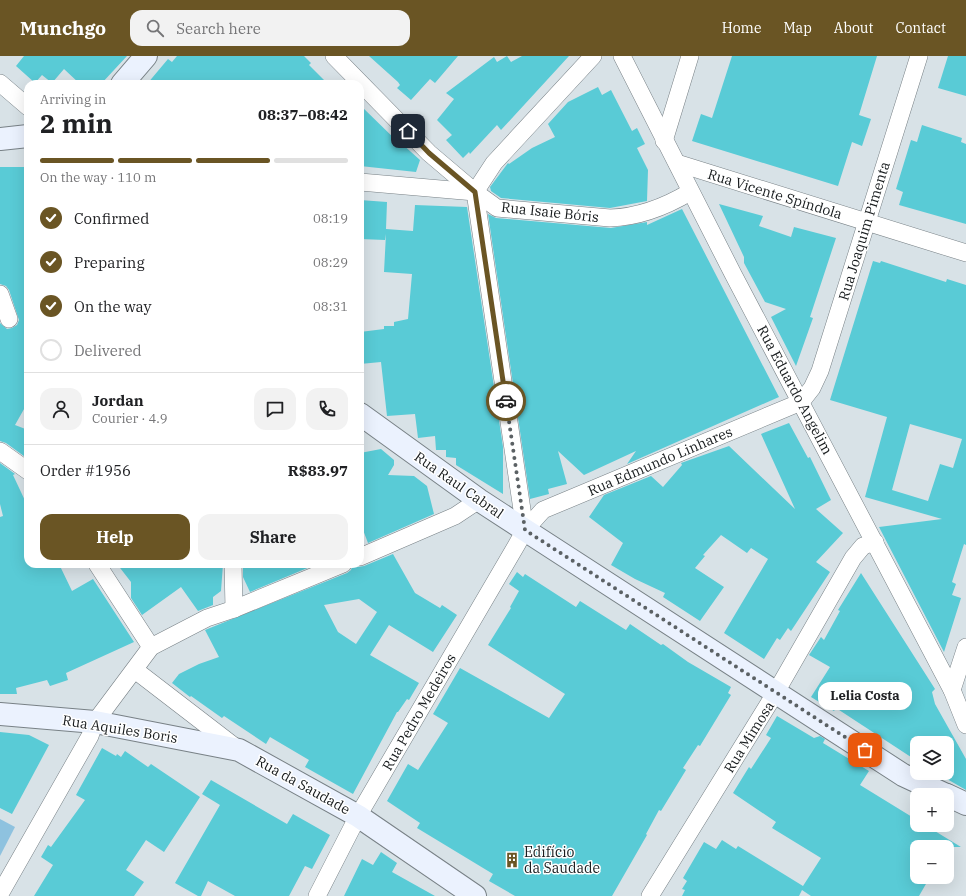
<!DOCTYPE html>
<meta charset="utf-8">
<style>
body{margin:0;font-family:"IBM Plex Serif",serif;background:#f2f2f2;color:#202124;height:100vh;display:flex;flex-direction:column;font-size:15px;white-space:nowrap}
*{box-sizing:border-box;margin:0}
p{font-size:13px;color:#757577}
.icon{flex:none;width:22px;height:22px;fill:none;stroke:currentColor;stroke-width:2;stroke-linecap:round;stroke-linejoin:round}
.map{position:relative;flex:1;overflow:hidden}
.sheet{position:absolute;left:24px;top:24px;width:340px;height:488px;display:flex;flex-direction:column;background:#fff;border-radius:12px;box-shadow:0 4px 16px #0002}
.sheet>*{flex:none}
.tools{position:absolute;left:910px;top:680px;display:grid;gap:8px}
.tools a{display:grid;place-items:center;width:44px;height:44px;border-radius:8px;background:#fff;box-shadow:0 4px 16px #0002;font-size:20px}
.pin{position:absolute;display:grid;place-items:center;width:34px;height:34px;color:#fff;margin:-17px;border-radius:8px;box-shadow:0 2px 6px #0006}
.courier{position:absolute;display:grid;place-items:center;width:40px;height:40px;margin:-20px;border:3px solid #6a5524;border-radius:50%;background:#fff;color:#222;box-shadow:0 1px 5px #0007}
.bubble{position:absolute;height:28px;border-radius:12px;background:#fff;box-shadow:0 4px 16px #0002;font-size:13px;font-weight:800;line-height:28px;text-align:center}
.overview em{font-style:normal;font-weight:800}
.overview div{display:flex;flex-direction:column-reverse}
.overview{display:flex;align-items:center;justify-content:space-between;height:68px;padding:0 16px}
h1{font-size:26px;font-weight:800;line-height:30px}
.bar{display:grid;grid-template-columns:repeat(4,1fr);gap:6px 4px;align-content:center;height:48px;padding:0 16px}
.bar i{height:5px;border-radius:3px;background:#e0e0e0}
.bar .on{background:#6a5524}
.bar p{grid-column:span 4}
.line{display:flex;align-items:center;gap:10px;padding:0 16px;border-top:1px solid #e0e0e0}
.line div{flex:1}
.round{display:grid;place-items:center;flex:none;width:42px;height:42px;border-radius:12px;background:#f2f2f2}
ol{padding:0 16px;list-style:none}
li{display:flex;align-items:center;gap:12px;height:44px}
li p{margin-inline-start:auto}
li .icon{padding:4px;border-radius:50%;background:#6a5524;color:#fff;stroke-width:4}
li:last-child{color:#757577}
li i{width:22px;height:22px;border:2px solid #e0e0e0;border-radius:50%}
.cta{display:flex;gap:8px;margin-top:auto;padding:8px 16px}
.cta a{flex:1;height:46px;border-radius:12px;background:#6a5524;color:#fff;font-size:16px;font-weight:800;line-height:46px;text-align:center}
.cta a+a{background:#f2f2f2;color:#202124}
header{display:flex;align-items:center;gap:24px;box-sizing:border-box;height:56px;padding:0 20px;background:#6a5524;color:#fff}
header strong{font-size:19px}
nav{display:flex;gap:22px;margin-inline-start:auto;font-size:14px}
.search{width:280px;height:36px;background:#f2f2f2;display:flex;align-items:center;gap:10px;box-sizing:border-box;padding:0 14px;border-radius:12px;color:#757577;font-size:15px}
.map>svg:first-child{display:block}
.green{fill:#8ec2df}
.building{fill:#59cbd6;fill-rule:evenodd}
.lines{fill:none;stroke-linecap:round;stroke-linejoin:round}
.street-casing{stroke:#788186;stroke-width:18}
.secondary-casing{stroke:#788186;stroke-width:24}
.street{stroke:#fff;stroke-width:17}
.secondary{stroke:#ebf2fe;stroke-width:22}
.done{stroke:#5b6164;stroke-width:4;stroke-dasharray:0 7.2}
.route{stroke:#6a5524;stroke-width:5}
.labels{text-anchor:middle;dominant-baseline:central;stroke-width:3;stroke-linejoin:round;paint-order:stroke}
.street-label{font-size:14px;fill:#181c1e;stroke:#fff}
.poi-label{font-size:14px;fill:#181c1e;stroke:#fff;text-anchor:start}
</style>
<header>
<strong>Munchgo</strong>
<div class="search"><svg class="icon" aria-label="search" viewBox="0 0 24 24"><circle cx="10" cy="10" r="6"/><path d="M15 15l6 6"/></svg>Search here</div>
<nav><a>Home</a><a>Map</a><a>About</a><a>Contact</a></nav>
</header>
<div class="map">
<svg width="966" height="840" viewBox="0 0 966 840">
<rect width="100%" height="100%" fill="#d8e2e7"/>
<!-- green -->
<polygon class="green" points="0,763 15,771 0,800"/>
<!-- building -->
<g class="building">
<polygon points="24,0 127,0 101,28 80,28 64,13 52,27 42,19 35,27 16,10"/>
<polygon points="177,0 304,0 311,7 309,9 328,28 147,28 168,3 172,6"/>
<polygon points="369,0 458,0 435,27 430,23 411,44 397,32 400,29 398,26"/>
<polygon points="507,0 511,6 522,0 569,0 501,74 497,69 470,98 469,96 463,102 446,84 452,79 437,64 454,43 446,37 494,1 497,6"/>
<polygon points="732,0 877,0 859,59 871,63 862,90 852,86 838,130 692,85 701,58 712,62"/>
<polygon points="948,0 966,0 966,40 938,32"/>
<polygon points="598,31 602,39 611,34 632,75 637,72 645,88 637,92 648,114 647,145 610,152 501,142 491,135 490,131 508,107 509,108 532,92 555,81 548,68 568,46"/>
<polygon points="360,49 400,88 401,87 420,104 416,116 360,110"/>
<polygon points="922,69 962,82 961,86 966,88 966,168 899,149 903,136 896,133 911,84 917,86"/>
<polygon points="0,111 28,111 28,346 15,369 28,374 28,403 6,387 0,385 0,267 7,273 12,272 17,269 19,264 9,234 6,230 0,228"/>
<polygon points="360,144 387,146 386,173 413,175 415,149 467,151 503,391 503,438 456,409 456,402 446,401 446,394 436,394 435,380 418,382 415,358 387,360 381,306 360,308 360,276 384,273 384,270 394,270 394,266 408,263 412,218 384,216 386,178 385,184 360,183"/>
<polygon points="719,148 763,160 759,170 791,181 794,171 836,182 810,261 813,262 796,310 771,261 786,253 765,246 744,207 744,201"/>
<polygon points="682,153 779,341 627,408 636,395 584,419 558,395 567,428 548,433 549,438 530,443 488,158 496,162 611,172 647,166 647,169"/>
<path d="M873 205 880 207 881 205 946 226 947 223 966 229V489L964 488 952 526 956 528 952 539 961 542 944 596 879 471 942 463 865 441 887 361 830 344ZM910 368 962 383 953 412 940 408 928 445 892 434Z"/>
<polygon points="789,367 808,402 810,401 831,444 816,453 843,477 816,506 830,516 791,575 788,572 780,584 777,582 764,603 724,577 768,503 751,492 747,497 721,479 703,499 705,500 695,512 724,531 700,565 663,541 665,537 635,523 611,509 623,487 589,461 604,439 651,420 663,431 682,409 681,407 729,390 795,453 761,378"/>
<polygon points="381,393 394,404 394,409 388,419 414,420 427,430 434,458 368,487 360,466 360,397"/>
<polygon points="0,407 15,418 13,419 28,451 28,508 59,508 72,535 93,523 134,586 66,617 68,624 50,630 47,624 16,632 17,638 0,638 0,461 3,460 0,448"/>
<path d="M393 498 415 537 440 552 442 549 457 559 433 596 389 569 370 599 419 627 409 644 407 643 398 656H397L353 738 305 711 309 704 270 681 266 688 224 660 222 662 191 640 190 641 172 627 179 618 199 608 219 601 205 574 347 517 351 514 353 508 358 511 364 510ZM359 543 377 556 356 588 338 576 324 549Z"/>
<polygon points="117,508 223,508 221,535 213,541 213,549 198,555 181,531 142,559 131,542 131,526"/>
<polygon points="243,508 317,508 250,536 243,521"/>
<polygon points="517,516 523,521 525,518 576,551 580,545 626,574 630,568 661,589 663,588 688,606 731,631 728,637 731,639 700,690 698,689 683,712 686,714 661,755 659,754 646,778 647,779 612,840 515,840 489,825 493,818 417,772 420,767 387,745 408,708 418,714 448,667 433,658 460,612 549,662 565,638 488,589 511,552 510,551 519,535 509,528"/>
<polygon points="861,517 935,633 932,636 935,648 966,703 966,734 947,723 947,687 917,687 917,705 836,652 834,655 811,641 830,611 809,599 821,581 824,584 840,555 838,554"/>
<polygon points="777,660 814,682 820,680 825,683 823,687 869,715 860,729 917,764 917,769 925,769 961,791 917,791 917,821 930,821 919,840 811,840 802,834 799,840 682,840 685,834 682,833 687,825 683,822 704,786 716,793 722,784 736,793 738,790 803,830 821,802 772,772 776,766 733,737 749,711 751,713 771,682 766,679"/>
<polygon points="0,676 29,679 49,689 12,758 0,752"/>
<polygon points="102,692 116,700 117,698 121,701 125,695 148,711 151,708 200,741 164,796 146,784 126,814 144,826 134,840 34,840 53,809 41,801 48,789 51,791 85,744 76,739"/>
<polygon points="211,724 287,768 293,758 330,779 312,813 305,810 289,840 235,840 208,825 201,840 198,840 175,827 220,749 202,738"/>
<polygon points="381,796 397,807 392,816 435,840 344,840 362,803 373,809"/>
</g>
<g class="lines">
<!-- street casing -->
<g class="street-casing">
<g id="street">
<path d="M334 0 429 97 475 136 497 152 610 162C640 161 665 151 690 136"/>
<polyline points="622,0 733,218 952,634 966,669"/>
<polyline points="0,27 28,51"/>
<polyline points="664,85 690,0"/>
<polyline points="677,107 966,197"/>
<polyline points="360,126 475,136"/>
<polyline points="475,136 525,474"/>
<polyline points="475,136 494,107 593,0"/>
<polyline points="0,238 9,263"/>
<polyline points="0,395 28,415"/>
<polyline points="360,501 455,460 479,444"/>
<polyline points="97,508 151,591"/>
<polyline points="233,508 234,553"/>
<polyline points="135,614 239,694"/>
<polyline points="952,634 966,591"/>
<polyline points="0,838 90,680 95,666 151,591 207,562 234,553 343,508"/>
<polyline points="317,840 358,760 516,490 525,474 543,454 801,346 812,332 820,315 919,0"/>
<polyline points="650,840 776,636 853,502 863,490 875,486"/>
</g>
</g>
<!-- secondary casing -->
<g class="secondary-casing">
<g id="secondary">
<polyline points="122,28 146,0"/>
<polyline points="0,83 28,80"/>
<polyline points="360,358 479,444 525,474 903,719 946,739"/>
<polyline points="0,658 95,666 239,694 358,760 475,840"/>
<polyline points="947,739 966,748"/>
</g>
</g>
<!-- street -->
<use href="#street" class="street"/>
<!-- secondary -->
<use href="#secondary" class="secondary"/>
</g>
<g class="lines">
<!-- done -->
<polyline class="done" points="506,345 525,474 865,694"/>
<!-- route -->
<polyline class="route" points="408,75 429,97 475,136 506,345"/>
</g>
<!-- icons -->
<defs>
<g id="building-bare" transform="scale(1.2)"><path d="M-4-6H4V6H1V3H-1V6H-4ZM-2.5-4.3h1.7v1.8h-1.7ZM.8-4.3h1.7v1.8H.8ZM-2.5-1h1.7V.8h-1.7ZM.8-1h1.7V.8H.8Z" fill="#6a5524" stroke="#fff" stroke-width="2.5" paint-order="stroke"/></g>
</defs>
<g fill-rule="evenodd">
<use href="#building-bare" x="512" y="804"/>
</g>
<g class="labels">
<!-- street labels -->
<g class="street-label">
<text transform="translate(775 138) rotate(17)">Rua Vicente Spíndola</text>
<text transform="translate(550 156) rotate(6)">Rua Isaie Bóris</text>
<text transform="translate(864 175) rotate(-73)">Rua Joaquim Pimenta</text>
<text transform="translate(795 334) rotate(62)">Rua Eduardo Angelim</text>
<text transform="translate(660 405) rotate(-23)">Rua Edmundo Linhares</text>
<text transform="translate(459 429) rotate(35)">Rua Raul Cabral</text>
<text transform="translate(419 656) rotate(-60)">Rua Pedro Medeiros</text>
<text transform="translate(120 673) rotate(9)">Rua Aquiles Boris</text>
<text transform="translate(749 681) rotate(-58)">Rua Mimosa</text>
<text transform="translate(303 729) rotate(29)">Rua da Saudade</text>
</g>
<!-- poi labels -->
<g class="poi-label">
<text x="524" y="796">Edifício<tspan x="524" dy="16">da Saudade</tspan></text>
</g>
</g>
</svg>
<div class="tools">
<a><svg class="icon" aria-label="layers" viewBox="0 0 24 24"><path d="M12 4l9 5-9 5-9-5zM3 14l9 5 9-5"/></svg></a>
<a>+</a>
<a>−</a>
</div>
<div class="pin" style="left:865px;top:694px;background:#ea580c"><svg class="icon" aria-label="bag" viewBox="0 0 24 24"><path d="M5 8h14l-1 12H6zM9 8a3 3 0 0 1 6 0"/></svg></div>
<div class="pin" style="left:408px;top:75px;background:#1f2937"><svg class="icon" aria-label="home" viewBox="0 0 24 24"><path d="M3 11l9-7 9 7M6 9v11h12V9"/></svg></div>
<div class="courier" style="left:506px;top:345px"><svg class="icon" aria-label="car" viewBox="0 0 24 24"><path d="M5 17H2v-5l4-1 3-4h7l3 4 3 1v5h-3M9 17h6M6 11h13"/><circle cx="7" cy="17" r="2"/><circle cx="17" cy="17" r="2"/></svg></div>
<div class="bubble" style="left:818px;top:626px;width:94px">Lelia Costa</div>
<section class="sheet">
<div class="overview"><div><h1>2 min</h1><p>Arriving in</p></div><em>08:37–08:42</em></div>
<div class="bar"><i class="on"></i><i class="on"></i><i class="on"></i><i></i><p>On the way · 110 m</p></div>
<ol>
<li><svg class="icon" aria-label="check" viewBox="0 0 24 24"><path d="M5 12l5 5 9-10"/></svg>Confirmed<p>08:19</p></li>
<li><svg class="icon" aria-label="check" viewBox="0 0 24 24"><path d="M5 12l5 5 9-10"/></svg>Preparing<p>08:29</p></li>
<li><svg class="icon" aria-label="check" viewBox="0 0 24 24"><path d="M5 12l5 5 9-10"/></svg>On the way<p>08:31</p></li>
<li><i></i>Delivered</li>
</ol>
<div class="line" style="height:72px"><a class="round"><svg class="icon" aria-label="person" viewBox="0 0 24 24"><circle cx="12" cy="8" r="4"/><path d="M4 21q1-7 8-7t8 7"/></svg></a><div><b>Jordan</b><p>Courier · 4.9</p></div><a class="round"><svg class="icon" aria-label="chat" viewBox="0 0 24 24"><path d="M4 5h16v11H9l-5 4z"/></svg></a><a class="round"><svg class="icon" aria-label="phone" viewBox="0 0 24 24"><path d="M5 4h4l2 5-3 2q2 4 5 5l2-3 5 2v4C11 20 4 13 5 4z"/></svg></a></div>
<div class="line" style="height:52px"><div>Order #1956</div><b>R$83.97</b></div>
<div class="cta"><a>Help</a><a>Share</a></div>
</section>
</div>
